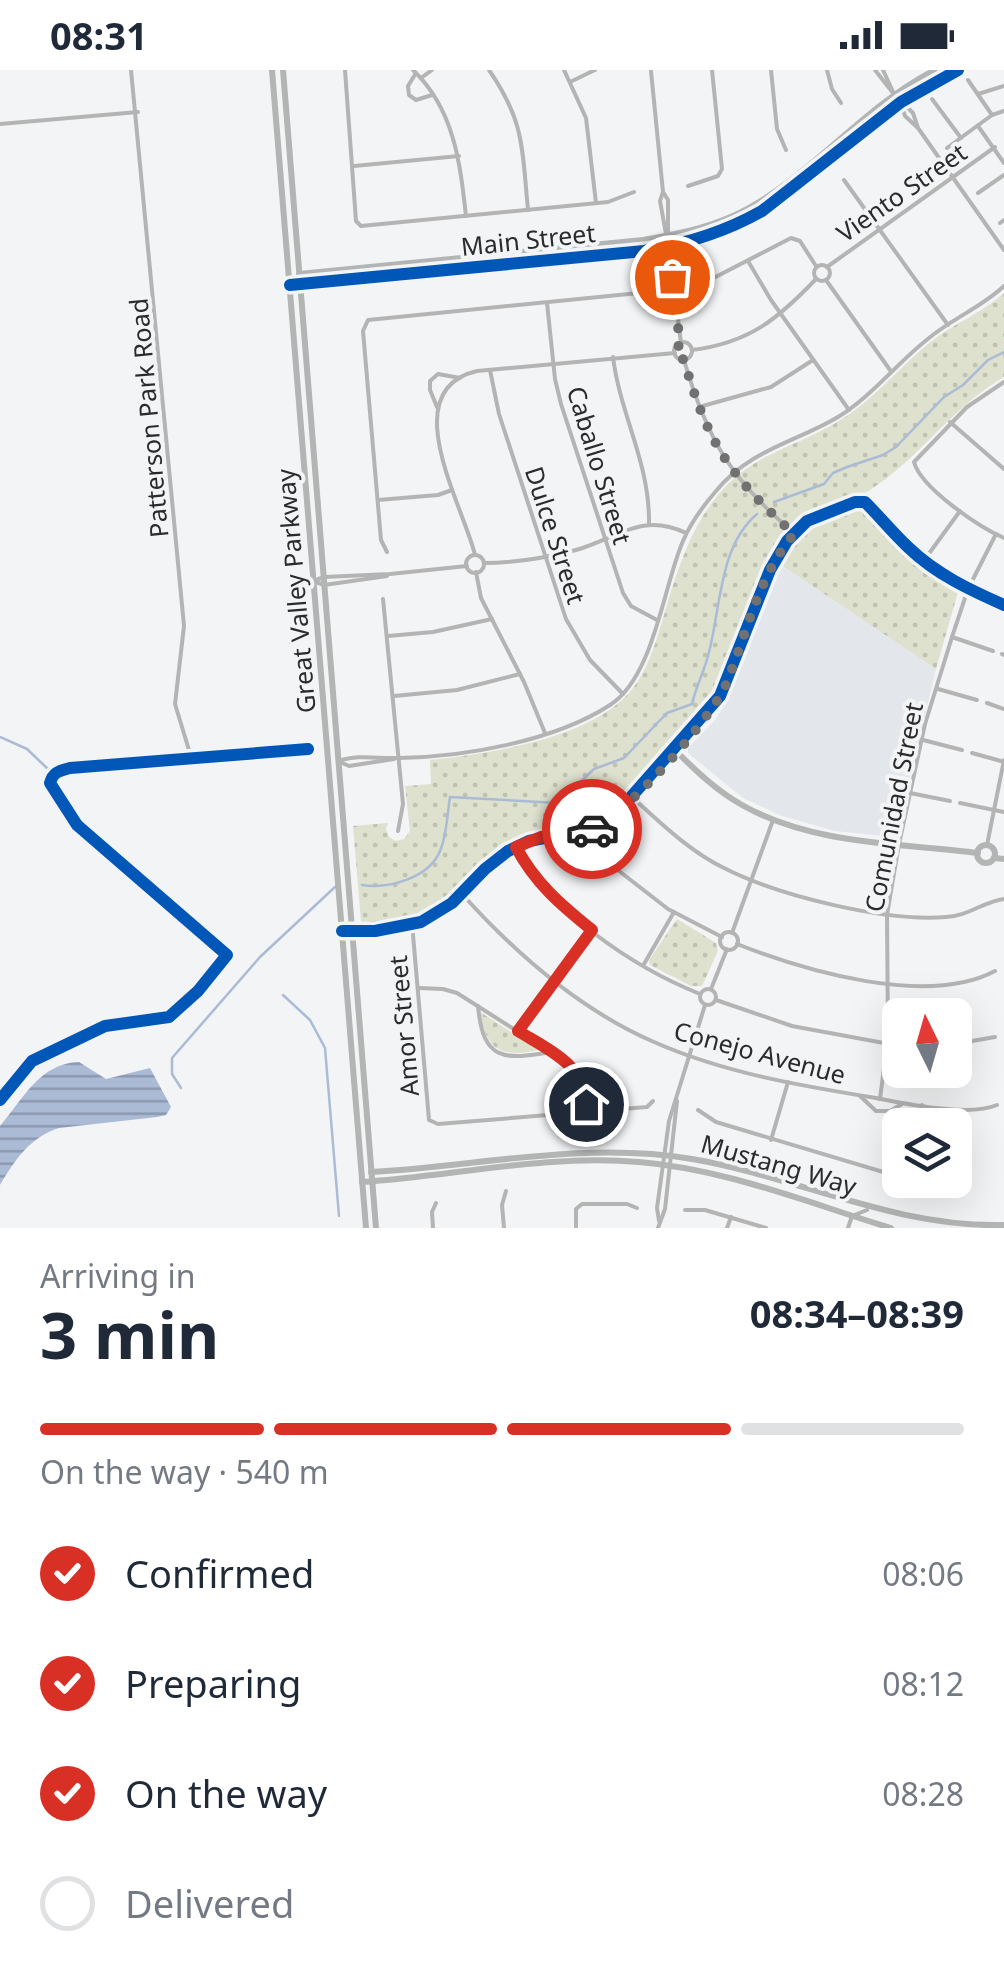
<!DOCTYPE html>
<meta charset="utf-8">
<style>
body{margin:0;font-family:"Noto Sans",sans-serif;background:#f2f2f3;color:#1f2937;height:100vh;display:flex;flex-direction:column;font-size:38px;white-space:nowrap}
*{box-sizing:border-box;margin:0}
p{font-size:32px;color:#747a83}
.icon{flex:none;width:55px;height:55px;fill:none;stroke:currentColor;stroke-width:2;stroke-linecap:round;stroke-linejoin:round}
.map{position:relative;height:1158px;overflow:hidden}
.details{display:flex;flex-direction:column;background:#fff;flex:1}
.details>*{flex:none}
.needle{width:65px;rotate:355deg}
.tools{position:absolute;left:882px;top:928px;display:grid;gap:20px}
.tools a{display:grid;place-items:center;width:90px;height:90px;border-radius:15px;background:#fff;box-shadow:0 10px 40px #0002;font-size:50px}
.pin{position:absolute;display:grid;place-items:center;width:85px;height:85px;color:#fff;margin:-42px;border:5px solid #fff;border-radius:50%;box-shadow:0 2px 10px #0007}
.courier{position:absolute;display:grid;place-items:center;width:100px;height:100px;margin:-50px;border:8px solid #d93025;border-radius:50%;background:#fff;color:#222;box-shadow:0 2px 12px #0007}
.summary em{font-style:normal;font-weight:700}
.summary div{display:flex;flex-direction:column-reverse}
.summary{display:flex;align-items:center;justify-content:space-between;height:170px;padding:0 40px}
h1{font-size:65px;font-weight:700;line-height:75px}
.bar{display:grid;grid-template-columns:repeat(4,1fr);gap:15px 10px;align-content:center;height:120px;padding:0 40px}
.bar i{height:12px;border-radius:8px;background:#e0e1e3}
.bar .on{background:#d93025}
.bar p{grid-column:span 4}
ol{padding:0 40px;list-style:none}
li{display:flex;align-items:center;gap:30px;height:110px}
li p{margin-inline-start:auto}
li .icon{padding:10px;border-radius:50%;background:#d93025;color:#fff;stroke-width:4}
li:last-child{color:#747a83}
li i{width:55px;height:55px;border:5px solid #e0e1e3;border-radius:50%}
.status{display:flex;justify-content:space-between;align-items:center;height:70px;padding:0 50px;background:#fff;direction:ltr}
.status svg{height:28px;fill:currentColor}
.map>svg:first-child{display:block}
.built{fill:#e3e7ec}
.park{fill:url(#park-dots)}
.water{fill:url(#water-rules)}
.lines{fill:none;stroke-linecap:round;stroke-linejoin:round}
.stream{stroke:#abbbd6;stroke-width:2.5}
.street{stroke:#b5b4b4;stroke-width:4}
.secondary{stroke:#b3b4b4;stroke-width:6}
.cycleway-casing{stroke:#f2f4f6;stroke-width:19}
.cycleway{stroke:#0057b8;stroke-width:12}
.done{stroke:#717172;stroke-width:10;stroke-dasharray:0 18}
.route{stroke:#d93025;stroke-width:12}
.labels{text-anchor:middle;dominant-baseline:central;stroke-width:8;stroke-linejoin:round;paint-order:stroke}
.street-label{font-size:25px;fill:#2b2b2c;stroke:#f2f4f6}
</style>
<div class="status"><b>08:31</b><svg viewBox="0 0 49 12"><path d="M0 12V9h3v3zM5 12V6h3v6zM10 12V3h3v9zM15 12V0h3v12zM26 1h20v11H26zM47 4h2v5h-2z"/></svg></div>
<div class="map">
<svg width="1004" height="1158" viewBox="0 0 1004 1158">
<defs>
<pattern id="park-dots" width="8" height="8" patternUnits="userSpaceOnUse" patternTransform="scale(2.5)"><rect width="8" height="8" fill="#dee1ce"/><path d="M2 2h.1M6 6h.1" fill="none" stroke="#bfc1b1" stroke-width="1.8" stroke-linecap="round"/></pattern>
<pattern id="water-rules" width="6" height="5" patternUnits="userSpaceOnUse" patternTransform="scale(2.5)"><rect width="6" height="5" fill="#abbbd6"/><path d="M0 2.5h6" fill="none" stroke="#8b98ae"/></pattern>
</defs>
<rect width="100%" height="100%" fill="#f3f4f5"/>
<!-- built -->
<polygon class="built" points="781,495 936,599 897,763 892,767 835,761 782,746 743,728 688,683 688,678 715,650 726,633 759,543"/>
<!-- park -->
<g class="park">
<path d="M1004 223V307C952 337 920 388 870 420 825 447 805 431 772 487 743 536 736 594 704 641 680 667 626 737 598 751 568 766 536 757 503 778 488 788 477 801 464 814 432 849 405 850 361 852L353 756 388 753 386 759 389 767 396 771 404 769 410 761 405 716 431 714 430 690C491 683 603 668 638 611 655 584 662 549 672 518 685 479 699 442 730 412 763 381 805 373 842 349 874 329 899 298 928 274 952 254 981 244 1004 223Z"/>
<path d="M858 438 865 439 900 478 958 522 936 599 781 495C795 458 824 450 858 438Z"/>
<polygon points="677,849 716,873 718,881 702,916 691,916 650,895 649,890"/>
<path d="M480 942 539 980C502 988 486 981 480 942Z"/>
</g>
<!-- water -->
<path class="water" d="M79 992 106 1009 150 998 171 1037 166 1045 157 1047 59 1058C30 1067 15 1090 0 1115V1056C23 1029 40 993 79 992Z"/>
<g class="lines">
<!-- stream -->
<g class="stream">
<polyline points="774,432 824,414 833,403 847,397 883,385 896,377 944,327 963,315 988,290 1004,282"/>
<polyline points="0,667 27,679 50,701"/>
<polyline points="59,715 83,754 230,881"/>
<path d="M362 815C389 819 429 808 440 781 447 765 447 746 450 727L558 733 594 699 624 688 667 643 692 634C696 616 705 600 709 582 721 537 719 476 757 444"/>
<polyline points="283,925 310,950 325,978 339,1146"/>
<polyline points="181,1018 172,1004 172,988 260,887 335,817"/>
</g>
<!-- street -->
<g class="street">
<polyline points="131,0 184,556 175,634 192,690"/>
<polyline points="345,0 356,151 361,156 608,132 634,122"/>
<path d="M413 0C454 39 460 92 466 146"/>
<path d="M489 0C525 52 522 79 528 140"/>
<polyline points="564,0 586,48 596,133"/>
<polyline points="771,0 777,59 786,80"/>
<polyline points="827,0 832,19 841,33"/>
<polyline points="875,0 893,23"/>
<polyline points="883,0 894,24"/>
<polyline points="651,1 663,122 660,131 666,164"/>
<polyline points="416,3 408,16 409,25 416,30 432,25"/>
<polyline points="421,8 432,0"/>
<polyline points="968,10 992,45"/>
<polyline points="572,11 595,0"/>
<polyline points="978,24 1004,16"/>
<polyline points="932,29 961,68"/>
<polyline points="903,33 913,43 918,58"/>
<polyline points="901,34 905,46 918,58 1004,180"/>
<polyline points="0,54 138,42"/>
<polyline points="978,56 1004,93"/>
<polyline points="947,78 992,45 1004,41"/>
<polyline points="354,96 459,86"/>
<polyline points="844,110 948,255"/>
<polyline points="688,116 718,106 722,99 712,0"/>
<polyline points="663,122 668,130 668,166"/>
<polyline points="978,123 1004,105"/>
<polyline points="1000,153 1004,150"/>
<polyline points="669,178 681,273"/>
<polyline points="748,191 771,230 849,340"/>
<circle cx="822" cy="203" r="8"/>
<polyline points="827,197 995,77"/>
<polyline points="826,210 890,300"/>
<polyline points="698,216 791,168 800,171 816,196"/>
<polyline points="547,233 555,309 561,334 623,523 631,536 657,550"/>
<circle cx="683" cy="281" r="9"/>
<path d="M692 280C749 273 778 249 816 209"/>
<path d="M613 287C620 344 650 394 649 453"/>
<path d="M684 290C707 369 731 410 794 463"/>
<polyline points="490,300 499,344 566,549 590,590 623,624"/>
<path d="M1004 312 967 337 914 392C921 418 979 457 1004 468"/>
<polyline points="437,337 430,320 430,311 438,304 460,308"/>
<polyline points="699,337 771,317 813,290"/>
<polyline points="950,352 1004,399"/>
<polyline points="378,430 438,425 452,420"/>
<polyline points="387,482 381,470 363,261 368,250 649,222"/>
<path d="M475 485C464 437 394 320 477 301L675 283"/>
<circle cx="475" cy="494" r="9"/>
<polyline points="925,489 960,441"/>
<path d="M484 493C516 493 545 488 576 480 618 468 641 442 686 463"/>
<polyline points="476,502 481,528 524,612 545,663"/>
<polyline points="313,511 324,507 390,504 467,496"/>
<polyline points="313,511 324,515 387,506"/>
<polyline points="383,529 403,734 398,761"/>
<polyline points="388,566 433,562 492,549"/>
<polyline points="952,567 993,581"/>
<polyline points="1002,584 1004,585"/>
<polyline points="938,619 977,630"/>
<polyline points="394,626 457,620 520,604"/>
<polyline points="987,633 1004,639"/>
<polyline points="923,670 962,680"/>
<polyline points="972,683 1001,691"/>
<path d="M339 691C358 684 379 689 399 688 464 687 555 671 610 635 654 607 663 517 683 471 691 452 703 436 716 421 749 380 796 372 838 347 872 326 898 292 929 268 953 248 982 237 1004 216"/>
<polyline points="340,692 349,696 394,689"/>
<polyline points="910,723 950,731"/>
<path d="M633 728C661 753 689 781 724 798 779 826 885 852 946 847 968 846 983 832 1004 829"/>
<polyline points="960,733 1004,742"/>
<polyline points="594,758 603,785 610,794 668,839 722,867"/>
<polyline points="987,775 1004,690"/>
<path d="M516 777C551 842 633 897 700 924"/>
<path d="M462 824C516 884 580 940 654 972 724 1003 802 1016 876 1028 907 1034 969 1047 997 1035"/>
<polyline points="412,853 429,1050 438,1054 647,1037 653,1031"/>
<path d="M353 859C363 852 384 851 396 856"/>
<path d="M354 860C369 863 384 859 399 855 406 854 414 854 421 851 458 839 473 802 504 783 537 764 561 771 592 759 627 746 651 707 676 681"/>
<circle cx="729" cy="871" r="9"/>
<polyline points="732,863 773,750"/>
<path d="M737 874C805 901 927 937 995 901"/>
<polyline points="644,894 674,842"/>
<polyline points="419,918 443,919 457,923 572,996 584,1016 587,1042"/>
<circle cx="708" cy="927" r="8"/>
<polyline points="711,919 727,879"/>
<polyline points="716,930 792,956 900,976"/>
<path d="M478 936C483 991 503 990 552 982"/>
<polyline points="518,961 592,860"/>
<polyline points="955,974 995,967"/>
<polyline points="860,1026 876,1041 890,1041 902,1034"/>
<polyline points="880,1029 888,967 887,845 899,774 925,654 952,567 968,519 996,464"/>
<path d="M0 1030 32 991 105 956 169 947 198 921 227 885 77 755 50 713C53 702 59 701 70 698L308 679"/>
<polyline points="698,1040 716,1052 900,1107"/>
<polyline points="919,1055 922,1035"/>
<polyline points="771,1070 788,1012"/>
<polyline points="685,1140 705,1140 766,1158"/>
<polyline points="659,1151 657,1138 669,1051 705,935"/>
<polyline points="433,1158 432,1142 436,1133"/>
<polyline points="504,1158 502,1135 506,1121"/>
<polyline points="576,1158 576,1139 582,1134 627,1134 637,1138"/>
<polyline points="658,1158 665,1139 677,1031"/>
<polyline points="727,1158 731,1147"/>
<polyline points="848,1158 852,1146 867,1140"/>
</g>
<!-- secondary -->
<g class="secondary">
<polyline points="272,0 366,1158"/>
<polyline points="283,0 376,1158"/>
<path d="M299 204 643 170C673 165 704 159 733 146 809 111 860 38 935 0"/>
<path d="M290 215 644 181C686 174 725 162 762 141L901 32 958 0"/>
<circle cx="986" cy="784" r="9"/>
<path d="M978 783C899 773 813 775 742 735 717 721 696 701 676 681L720 626 770 500 787 471 807 451 855 432H865C880 447 893 463 909 478 936 504 970 520 1004 535"/>
<polyline points="994,788 1004,789"/>
<path d="M371 1102C478 1096 584 1071 692 1089 798 1107 894 1158 1004 1155"/>
<path d="M362 1112C453 1106 547 1084 639 1092 726 1099 808 1133 891 1158"/>
</g>
<!-- cycleway casing -->
<g class="cycleway-casing">
<g id="cycleway">
<path d="M290 215 644 181C686 174 725 162 762 141L901 32 958 0"/>
<path d="M342 861H375L421 852 452 833 485 799 508 781 529 771 594 758 616 744 720 626 770 500 787 471 807 451 855 432H865C880 447 893 463 909 478 936 504 970 520 1004 535"/>
<path d="M0 1030 32 991 105 956 169 947 198 921 227 885 77 755 50 713C53 702 59 701 70 698L308 679"/>
</g>
</g>
<!-- cycleway -->
<use href="#cycleway" class="cycleway"/>
</g>
<g class="lines">
<!-- done -->
<path class="done" d="M592 759C627 744 713 648 727 612 747 562 759 505 794 464 729 405 708 374 684 290L675 283 680 273 672 207"/>
<!-- route -->
<path class="route" d="M586 1034C584 994 549 980 518 961L592 860C561 835 535 813 516 777L541 767 592 759"/>
</g>
<g class="labels">
<!-- street labels -->
<g class="street-label">
<text transform="translate(901 122) rotate(-35)">Viento Street</text>
<text transform="translate(528 169) rotate(-6)">Main Street</text>
<text transform="translate(148 348) rotate(-95)">Patterson Park Road</text>
<text transform="translate(600 395) rotate(73)">Caballo Street</text>
<text transform="translate(556 465) rotate(72)">Dulce Street</text>
<text transform="translate(295 521) rotate(-95)">Great Valley Parkway</text>
<text transform="translate(893 737) rotate(-79)">Comunidad Street</text>
<text transform="translate(403 956) rotate(-95)">Amor Street</text>
<text transform="translate(760 982) rotate(15)">Conejo Avenue</text>
<text transform="translate(779 1094) rotate(16)">Mustang Way</text>
</g>
</g>
</svg>
<div class="tools">
<a><svg class="needle" viewBox="-14 -14 28 28"><path d="M0-13l5 13h-10z" fill="#e53935"/><path d="M0 13l5-13h-10z" fill="#747a83"/></svg></a>
<a><svg class="icon" aria-label="layers" viewBox="0 0 24 24"><path d="M12 4l9 5-9 5-9-5zM3 14l9 5 9-5"/></svg></a>
</div>
<div class="pin" style="left:672px;top:207px;background:#ea580c"><svg class="icon" aria-label="bag" viewBox="0 0 24 24"><path d="M5 8h14l-1 12H6zM9 8a3 3 0 0 1 6 0"/></svg></div>
<div class="pin" style="left:586px;top:1034px;background:#1f2937"><svg class="icon" aria-label="home" viewBox="0 0 24 24"><path d="M3 11l9-7 9 7M6 9v11h12V9"/></svg></div>
<div class="courier" style="left:592px;top:759px"><svg class="icon" aria-label="car" viewBox="0 0 24 24"><path d="M5 17H2v-5l4-1 3-4h7l3 4 3 1v5h-3M9 17h6M6 11h13"/><circle cx="7" cy="17" r="2"/><circle cx="17" cy="17" r="2"/></svg></div>
</div>
<section class="details">
<div class="summary"><div><h1>3 min</h1><p>Arriving in</p></div><em>08:34–08:39</em></div>
<div class="bar"><i class="on"></i><i class="on"></i><i class="on"></i><i></i><p>On the way · 540 m</p></div>
<ol>
<li><svg class="icon" aria-label="check" viewBox="0 0 24 24"><path d="M5 12l5 5 9-10"/></svg>Confirmed<p>08:06</p></li>
<li><svg class="icon" aria-label="check" viewBox="0 0 24 24"><path d="M5 12l5 5 9-10"/></svg>Preparing<p>08:12</p></li>
<li><svg class="icon" aria-label="check" viewBox="0 0 24 24"><path d="M5 12l5 5 9-10"/></svg>On the way<p>08:28</p></li>
<li><i></i>Delivered</li>
</ol>
</section>
